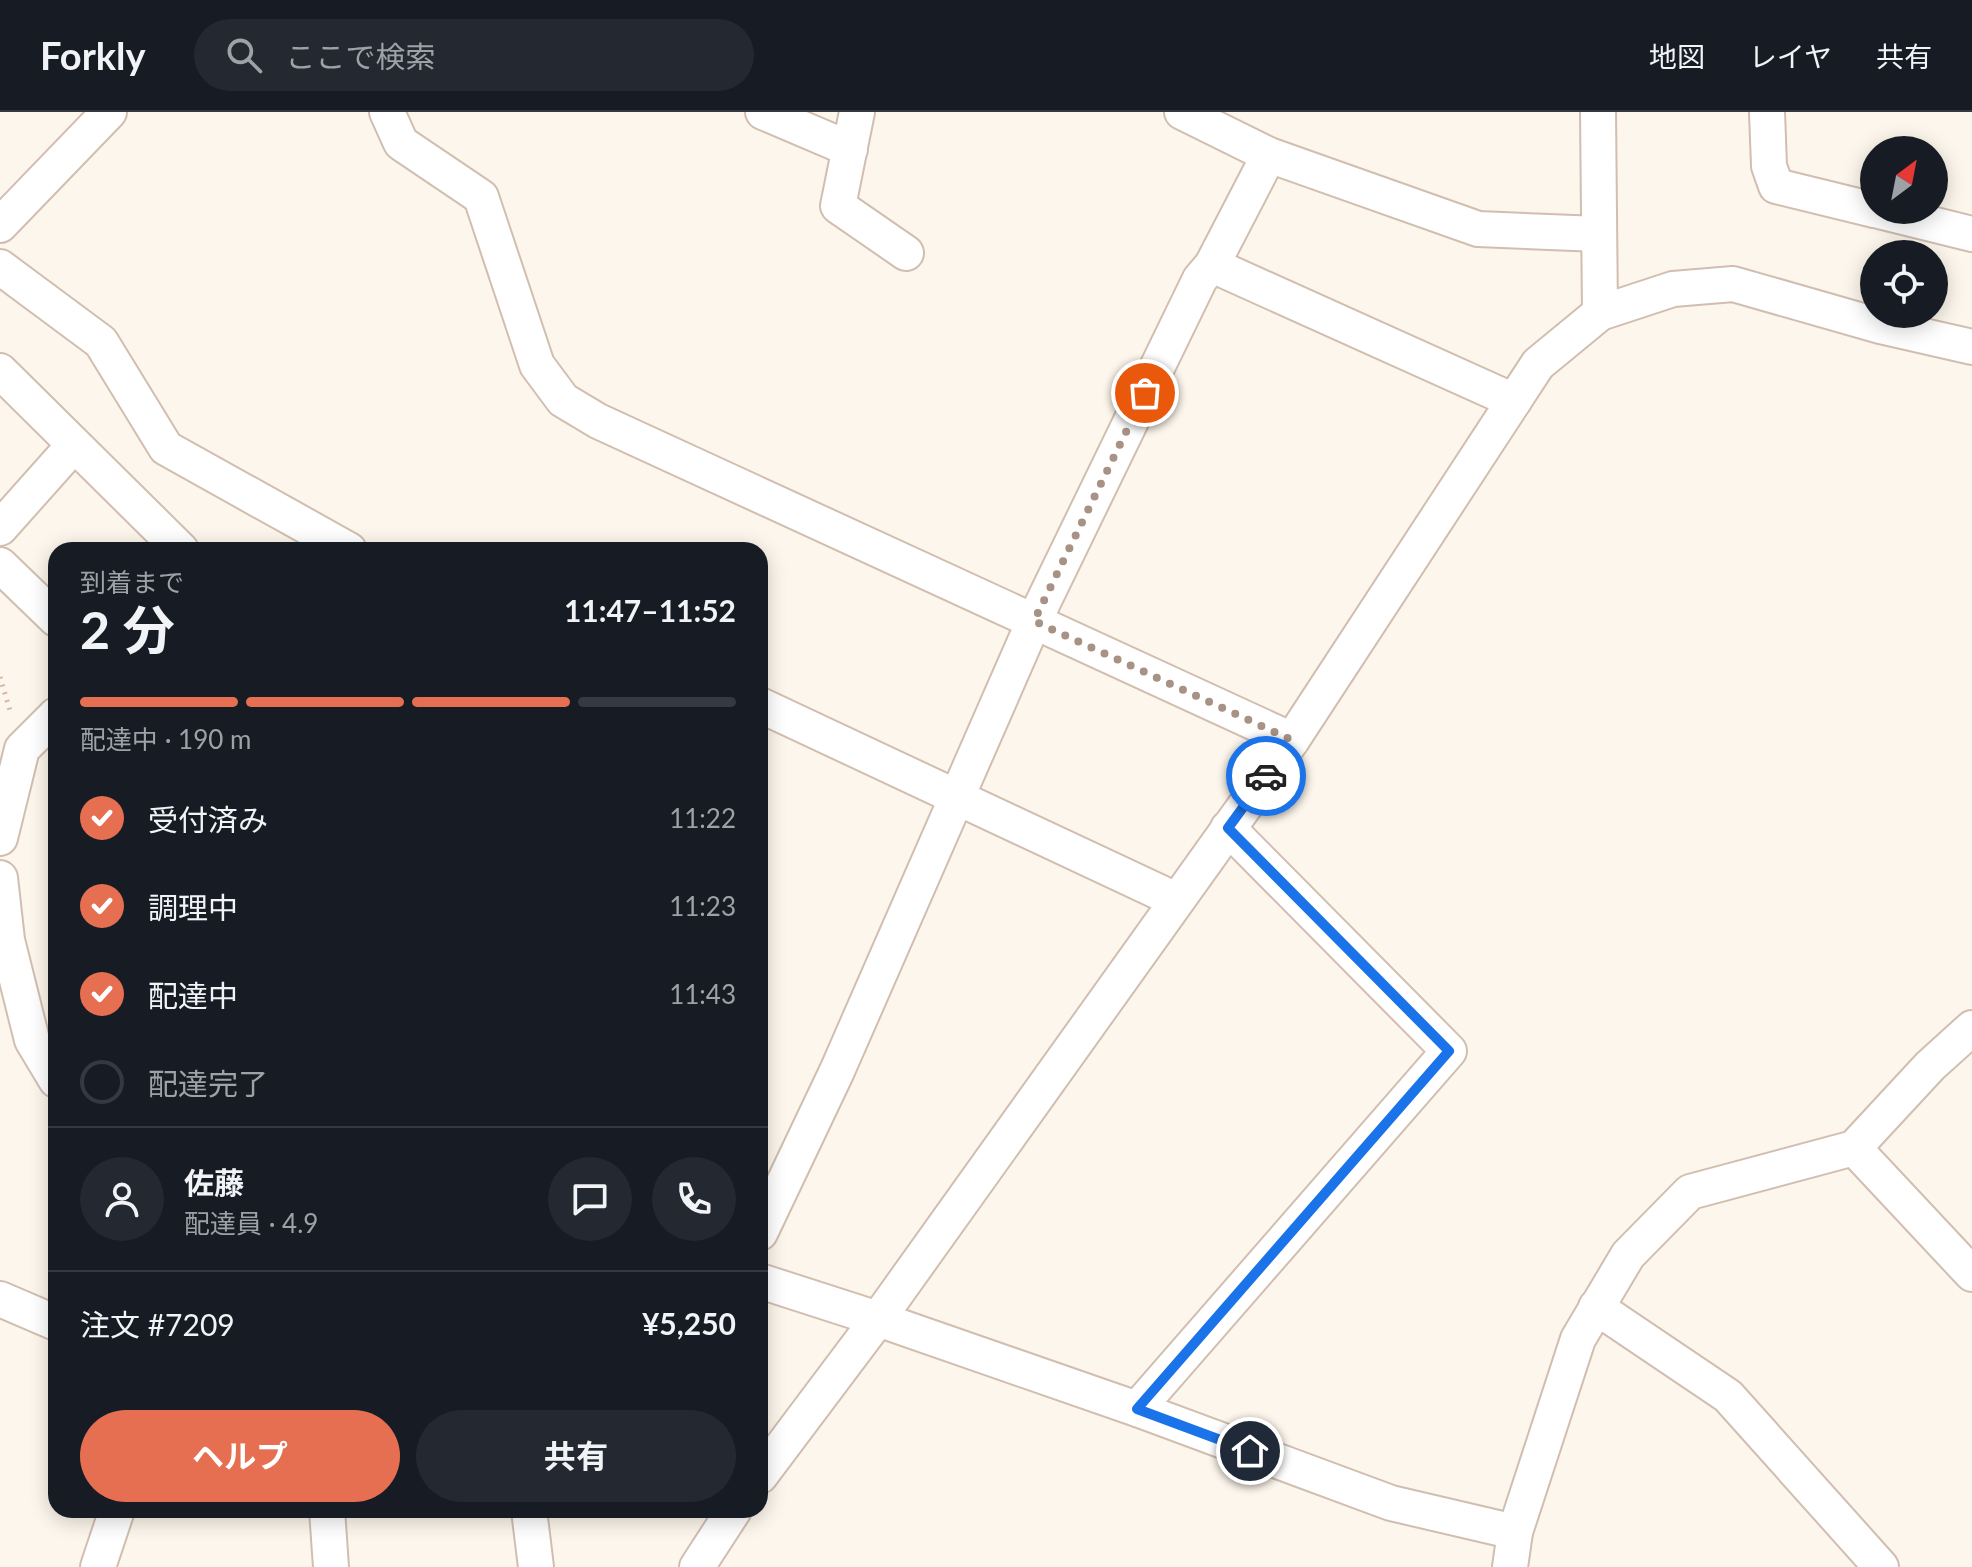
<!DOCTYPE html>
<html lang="ja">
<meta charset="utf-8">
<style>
body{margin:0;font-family:Lato,"Noto Sans JP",sans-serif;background:#242831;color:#f1f3f6;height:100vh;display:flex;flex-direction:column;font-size:30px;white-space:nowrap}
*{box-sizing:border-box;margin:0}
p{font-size:26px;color:#9ea1a6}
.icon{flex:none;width:44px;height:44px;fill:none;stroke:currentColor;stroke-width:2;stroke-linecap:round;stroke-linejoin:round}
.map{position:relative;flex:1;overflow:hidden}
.details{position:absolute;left:48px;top:430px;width:720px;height:976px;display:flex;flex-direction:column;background:#171b24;border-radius:24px;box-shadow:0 4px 20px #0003}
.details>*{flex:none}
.needle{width:52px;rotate:32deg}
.buttons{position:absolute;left:1860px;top:24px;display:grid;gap:16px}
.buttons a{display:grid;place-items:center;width:88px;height:88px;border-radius:50%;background:#171b24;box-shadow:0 4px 20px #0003;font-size:40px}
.pin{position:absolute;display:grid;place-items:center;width:68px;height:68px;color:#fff;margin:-34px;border:4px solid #fff;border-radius:50%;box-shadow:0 2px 8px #0007}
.courier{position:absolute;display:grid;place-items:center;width:80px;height:80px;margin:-40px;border:6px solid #1a73e8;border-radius:50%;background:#fff;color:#222;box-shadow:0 2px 10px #0007}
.headline em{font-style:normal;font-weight:700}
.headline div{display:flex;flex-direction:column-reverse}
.headline{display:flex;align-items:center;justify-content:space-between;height:136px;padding:0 32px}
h1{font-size:52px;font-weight:700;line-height:60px}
.bar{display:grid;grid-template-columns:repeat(4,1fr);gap:12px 8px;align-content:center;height:96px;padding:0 32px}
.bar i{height:10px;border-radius:6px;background:#363941}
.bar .selected{background:#e76f51}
.bar p{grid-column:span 4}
.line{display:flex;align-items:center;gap:20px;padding:0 32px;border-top:2px solid #363941}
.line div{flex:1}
.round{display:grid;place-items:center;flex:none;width:84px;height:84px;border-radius:42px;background:#242831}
ol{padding:0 32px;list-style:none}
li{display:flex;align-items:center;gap:24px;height:88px}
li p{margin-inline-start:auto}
li .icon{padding:8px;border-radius:50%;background:#e76f51;color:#fff;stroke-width:4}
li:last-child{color:#9ea1a6}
li i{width:44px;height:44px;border:4px solid #363941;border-radius:50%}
.action{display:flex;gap:16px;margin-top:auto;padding:16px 32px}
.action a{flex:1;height:92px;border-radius:48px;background:#e76f51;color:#fff;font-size:32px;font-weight:700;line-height:92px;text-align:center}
.action a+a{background:#242831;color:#f1f3f6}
header{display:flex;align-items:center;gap:48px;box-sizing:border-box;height:112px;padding:0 40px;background:#171b24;border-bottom:2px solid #363941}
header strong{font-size:38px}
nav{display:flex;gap:44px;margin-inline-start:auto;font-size:28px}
.search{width:560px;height:72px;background:#242831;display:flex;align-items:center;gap:20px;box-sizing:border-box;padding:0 28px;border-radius:44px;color:#9ea1a6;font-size:30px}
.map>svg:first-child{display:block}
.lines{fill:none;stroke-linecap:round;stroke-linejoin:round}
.minor-casing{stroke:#d1beb0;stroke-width:38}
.path{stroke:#d9b8a5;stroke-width:5;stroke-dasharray:2 6;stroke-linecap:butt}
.minor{stroke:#fff;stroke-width:34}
.done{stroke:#a89285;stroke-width:8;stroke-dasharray:0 14.4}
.route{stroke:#1a73e8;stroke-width:10}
</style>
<header>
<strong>Forkly</strong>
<div class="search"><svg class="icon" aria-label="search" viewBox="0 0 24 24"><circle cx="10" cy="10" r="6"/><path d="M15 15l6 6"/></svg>ここで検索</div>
<nav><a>地図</a><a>レイヤ</a><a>共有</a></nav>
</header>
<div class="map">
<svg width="1972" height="1455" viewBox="0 0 1972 1455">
<rect width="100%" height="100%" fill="#fdf6ec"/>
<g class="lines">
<!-- minor casing -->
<g class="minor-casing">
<g id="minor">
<polyline points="387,0 401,31 481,85 537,253 563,288 598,309 1292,628"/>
<polyline points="763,0 850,37"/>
<polyline points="857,0 838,94 906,141"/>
<polyline points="1182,0 1269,43 1478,117 1599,122"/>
<polyline points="1598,0 1600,201"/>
<polyline points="1767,0 1769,54 1776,74 1874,98"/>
<polyline points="1875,98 1972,122"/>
<polyline points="0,113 109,0"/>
<polyline points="1212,153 1269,43"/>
<polyline points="0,155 101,230 166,336 349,438"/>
<polyline points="0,259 181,438"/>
<polyline points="0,416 74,333"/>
<polyline points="0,453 56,507"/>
<polyline points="760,593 1176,788"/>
<polyline points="0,726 22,637 56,603"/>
<polyline points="0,766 7,828 32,928 56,968"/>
<polyline points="1854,1036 1972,1162"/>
<polyline points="760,1121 837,959 1034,509 1200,167 1212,153 1514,289"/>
<polyline points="760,1169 878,1207 1137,1297 1391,1391 1515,1420"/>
<polyline points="0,1187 56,1211"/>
<polyline points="1596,1195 1728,1284 1881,1455"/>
<polyline points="1137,1297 1449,939 1228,716"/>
<polyline points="760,1364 878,1207 1292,628 1538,252 1600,201 1673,177 1733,172 1880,214 1972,235"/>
<polyline points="327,1398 331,1455"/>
<polyline points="529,1398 536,1455"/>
<polyline points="98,1455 117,1398"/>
<polyline points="697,1455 734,1398"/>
<polyline points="1510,1455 1515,1420 1578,1227 1628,1143 1690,1080 1854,1036 1930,954 1972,916"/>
</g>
</g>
<!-- path -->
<polyline class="path" points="0,565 11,602"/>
<!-- minor -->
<use href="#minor" class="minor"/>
</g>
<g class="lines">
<!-- done -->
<polyline class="done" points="1145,281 1034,509 1292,628 1266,664"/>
<!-- route -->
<polyline class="route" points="1250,1339 1137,1297 1449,939 1228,716 1266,664"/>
</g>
</svg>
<div class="buttons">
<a><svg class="needle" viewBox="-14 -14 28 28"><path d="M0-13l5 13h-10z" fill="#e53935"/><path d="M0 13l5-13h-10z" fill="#9ea1a6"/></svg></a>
<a><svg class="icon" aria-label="locate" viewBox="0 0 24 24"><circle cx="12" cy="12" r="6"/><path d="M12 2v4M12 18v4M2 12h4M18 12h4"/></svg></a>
</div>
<div class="pin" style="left:1145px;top:281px;background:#ea580c"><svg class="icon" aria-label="bag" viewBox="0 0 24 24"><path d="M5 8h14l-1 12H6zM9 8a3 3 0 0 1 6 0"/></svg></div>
<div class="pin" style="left:1250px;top:1339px;background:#1f2937"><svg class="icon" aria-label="home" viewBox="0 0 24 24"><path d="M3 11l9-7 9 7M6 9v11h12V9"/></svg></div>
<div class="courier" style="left:1266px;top:664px"><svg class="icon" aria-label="car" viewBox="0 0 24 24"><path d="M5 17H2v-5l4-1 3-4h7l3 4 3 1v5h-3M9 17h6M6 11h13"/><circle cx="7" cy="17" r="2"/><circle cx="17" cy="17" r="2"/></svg></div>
<section class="details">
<div class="headline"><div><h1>2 分</h1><p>到着まで</p></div><em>11:47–11:52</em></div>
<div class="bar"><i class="selected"></i><i class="selected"></i><i class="selected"></i><i></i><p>配達中 · 190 m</p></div>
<ol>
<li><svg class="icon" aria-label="check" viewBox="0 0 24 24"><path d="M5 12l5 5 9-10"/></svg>受付済み<p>11:22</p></li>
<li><svg class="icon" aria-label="check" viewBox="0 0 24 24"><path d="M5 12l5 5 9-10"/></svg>調理中<p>11:23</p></li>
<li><svg class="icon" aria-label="check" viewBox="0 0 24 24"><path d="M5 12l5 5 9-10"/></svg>配達中<p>11:43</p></li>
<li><i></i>配達完了</li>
</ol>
<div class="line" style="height:144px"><a class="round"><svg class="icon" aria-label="person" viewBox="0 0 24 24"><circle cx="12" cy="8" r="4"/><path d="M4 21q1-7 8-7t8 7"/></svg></a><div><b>佐藤</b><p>配達員 · 4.9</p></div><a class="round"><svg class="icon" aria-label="chat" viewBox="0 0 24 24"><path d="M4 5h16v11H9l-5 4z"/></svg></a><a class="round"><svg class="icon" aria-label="phone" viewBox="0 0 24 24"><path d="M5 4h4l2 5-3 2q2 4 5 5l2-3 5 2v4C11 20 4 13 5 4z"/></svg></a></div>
<div class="line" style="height:104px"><div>注文 #7209</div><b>¥5,250</b></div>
<div class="action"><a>ヘルプ</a><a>共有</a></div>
</section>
</div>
